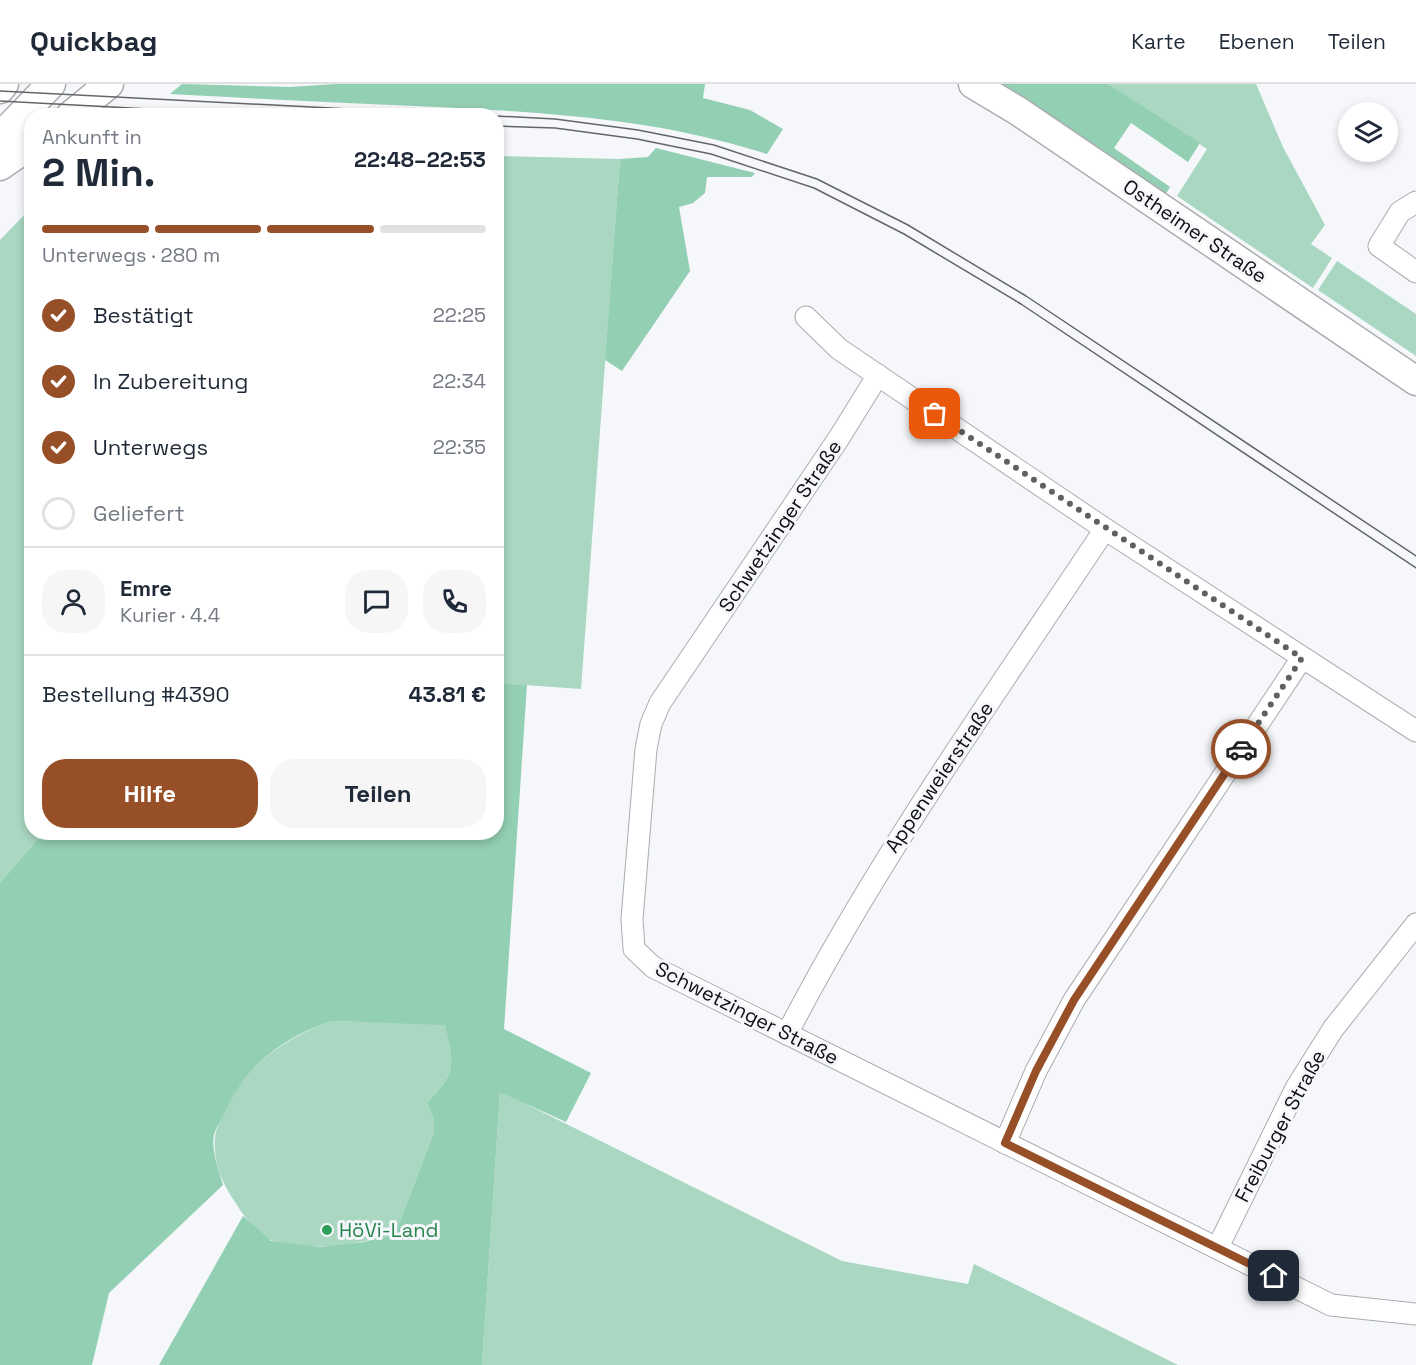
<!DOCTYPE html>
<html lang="de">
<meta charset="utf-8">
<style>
body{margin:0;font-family:"Space Grotesk",sans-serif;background:#f6f6f7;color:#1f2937;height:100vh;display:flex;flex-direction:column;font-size:22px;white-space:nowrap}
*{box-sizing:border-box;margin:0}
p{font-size:20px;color:#747a83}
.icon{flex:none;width:33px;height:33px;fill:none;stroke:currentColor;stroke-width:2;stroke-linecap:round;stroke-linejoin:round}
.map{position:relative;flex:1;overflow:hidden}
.details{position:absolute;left:24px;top:24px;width:480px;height:732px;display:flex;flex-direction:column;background:#fff;border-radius:24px;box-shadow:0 3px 9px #0003}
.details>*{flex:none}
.controls{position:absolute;left:1338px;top:18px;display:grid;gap:12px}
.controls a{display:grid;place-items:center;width:60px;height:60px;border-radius:50%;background:#fff;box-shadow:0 3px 9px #0003;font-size:30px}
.pin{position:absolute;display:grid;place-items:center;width:51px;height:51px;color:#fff;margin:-26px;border-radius:12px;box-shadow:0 3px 9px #0006}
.courier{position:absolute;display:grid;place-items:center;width:60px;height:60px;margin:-30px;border:4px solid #964f27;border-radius:50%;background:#fff;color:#222;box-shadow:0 2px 8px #0007}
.summary em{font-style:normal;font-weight:700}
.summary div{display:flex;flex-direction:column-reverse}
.summary{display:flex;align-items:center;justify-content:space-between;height:102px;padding:0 18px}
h1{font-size:39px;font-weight:700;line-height:45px}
.bar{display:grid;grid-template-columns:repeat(4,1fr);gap:9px 6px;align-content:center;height:72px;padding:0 18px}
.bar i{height:8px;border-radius:4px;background:#e0e1e3}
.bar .current{background:#964f27}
.bar p{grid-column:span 4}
.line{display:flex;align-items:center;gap:15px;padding:0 18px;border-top:2px solid #e0e1e3}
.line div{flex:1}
.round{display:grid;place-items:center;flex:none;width:63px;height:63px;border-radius:24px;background:#f6f6f7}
ol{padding:0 18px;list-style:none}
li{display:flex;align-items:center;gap:18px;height:66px}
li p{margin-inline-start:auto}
li .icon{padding:6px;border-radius:50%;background:#964f27;color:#fff;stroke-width:4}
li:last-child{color:#747a83}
li i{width:33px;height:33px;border:3px solid #e0e1e3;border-radius:50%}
.action{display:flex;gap:12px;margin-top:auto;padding:12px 18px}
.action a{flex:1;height:69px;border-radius:24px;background:#964f27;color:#fff;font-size:24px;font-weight:700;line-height:69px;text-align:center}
.action a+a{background:#f6f6f7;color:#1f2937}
header{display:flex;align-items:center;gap:36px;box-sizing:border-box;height:84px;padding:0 30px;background:#fff;border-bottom:2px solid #e0e1e3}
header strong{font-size:28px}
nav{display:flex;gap:33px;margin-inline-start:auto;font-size:21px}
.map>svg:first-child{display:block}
.green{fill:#a9d7c1}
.forest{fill:#93cfb3}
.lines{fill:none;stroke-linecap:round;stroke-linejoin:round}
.minor-casing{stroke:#aaacaf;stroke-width:23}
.secondary-casing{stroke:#aaacaf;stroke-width:31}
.minor{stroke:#fff;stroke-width:21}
.secondary{stroke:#fff;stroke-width:28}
.tram{stroke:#646668;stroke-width:1.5}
.done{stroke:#5e6061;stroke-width:6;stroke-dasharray:0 10.8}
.route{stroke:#964f27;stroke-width:8}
.leisure-dot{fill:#2e9e5b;stroke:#f5f7fa;stroke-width:2}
.labels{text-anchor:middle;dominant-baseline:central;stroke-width:6;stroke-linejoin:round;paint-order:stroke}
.street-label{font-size:20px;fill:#0d0e0f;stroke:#f5f7fa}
.leisure-label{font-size:20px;fill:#27864d;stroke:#f5f7fa;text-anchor:start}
</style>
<header>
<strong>Quickbag</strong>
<nav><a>Karte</a><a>Ebenen</a><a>Teilen</a></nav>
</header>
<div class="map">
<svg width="1416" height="1281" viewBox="0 0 1416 1281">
<rect width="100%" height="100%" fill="#f5f7fa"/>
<!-- green -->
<g class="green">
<polygon points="1108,0 1256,0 1283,63 1325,141 1311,160 1332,174 1313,204 1177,112 1207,65"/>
<polygon points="496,72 620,75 581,605 497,599"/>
<polygon points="31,124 32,748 43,749 0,799 0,156"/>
<polygon points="1337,177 1416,230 1416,272 1318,206"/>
<path d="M333 937 445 940C454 981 457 988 427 1019L434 1036V1048L395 1150C357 1160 312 1169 273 1157 259 1153 243 1131 235 1118 222 1099 213 1078 215 1054 215 1046 221 1036 224 1029 244 983 286 952 333 937Z"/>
<polygon points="500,1007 842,1177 968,1200 974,1180 1178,1281 482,1281"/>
</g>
<!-- forest -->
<g class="forest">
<path d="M182 0 290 3 336 0H705L703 14 750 26 783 45 767 70C658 35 553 29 439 23 349 19 260 15 170 10Z"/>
<polygon points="992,0 1108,0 1200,59 1188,78 1131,39 1114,64 1170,103 1163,115"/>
<polygon points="656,64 755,89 752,93 707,93 705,109 693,119 679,123 690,187 622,287 605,276 620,75 648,73"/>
<path d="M497 599 527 601 504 945 591 989 566 1038 500 1008 482 1281H159L243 1132 271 1157 320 1163 364 1158 395 1150 434 1048V1036L427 1019C457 988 454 981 445 941L333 937C285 951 244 983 224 1030 221 1036 216 1044 214 1051 211 1067 219 1086 223 1101L109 1209 92 1281H0V799L43 749 496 748Z"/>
</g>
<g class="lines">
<!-- minor casing -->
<g class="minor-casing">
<g id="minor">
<polyline points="1416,118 1400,128 1379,162 1416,188"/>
<polyline points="806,233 839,265 1105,445 1416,647"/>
<polyline points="878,291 839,354 660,619 651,640 646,665 632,835 634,865 653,883 1331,1221 1416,1230"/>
<path d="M787 950C878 773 995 611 1105 445"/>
<polyline points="1005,1059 1036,987 1074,916 1302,574"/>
<polyline points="1218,1163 1296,1004 1333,945 1416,840"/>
</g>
</g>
<!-- secondary casing -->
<g class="secondary-casing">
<g id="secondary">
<polyline points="973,0 1018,27 1416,297"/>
<polyline points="0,5 4,0"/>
<polyline points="70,32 109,0"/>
<polyline points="0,53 51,0"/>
<polyline points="0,82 32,60"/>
</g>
</g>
<!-- minor -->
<use href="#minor" class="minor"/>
<!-- secondary -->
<use href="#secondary" class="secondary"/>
<!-- tram -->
<g class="tram">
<polyline points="0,7 484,32"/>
<polyline points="0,17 281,32"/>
<polyline points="496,32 555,35 638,46 714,61 817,95 908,141 1026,212 1416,472"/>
<polyline points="496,42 555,44 637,55 711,70 814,104 904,150 1021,220 1416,484"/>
</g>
</g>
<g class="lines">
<!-- done -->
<polyline class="done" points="935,330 1302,574 1241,665"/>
<!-- route -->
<polyline class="route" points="1241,665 1074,916 1036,987 1005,1059 1274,1192"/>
</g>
<!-- markers -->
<circle class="leisure-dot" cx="327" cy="1146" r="6"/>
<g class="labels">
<!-- street labels -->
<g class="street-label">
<text transform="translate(1195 147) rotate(34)">Ostheimer Straße</text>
<text transform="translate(780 442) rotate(-56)">Schwetzinger Straße</text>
<text transform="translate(939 693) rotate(-56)">Appenweierstraße</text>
<text transform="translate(747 929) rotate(27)">Schwetzinger Straße</text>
<text transform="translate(1280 1042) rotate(-62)">Freiburger Straße</text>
</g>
<!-- leisure labels -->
<g class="leisure-label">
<text x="339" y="1146">HöVi-Land</text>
</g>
</g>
</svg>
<div class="controls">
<a><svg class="icon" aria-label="layers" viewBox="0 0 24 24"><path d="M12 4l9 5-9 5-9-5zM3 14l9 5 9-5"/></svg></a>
</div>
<div class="pin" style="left:935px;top:330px;background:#ea580c"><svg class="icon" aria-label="bag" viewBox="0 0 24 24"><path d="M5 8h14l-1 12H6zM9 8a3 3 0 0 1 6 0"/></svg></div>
<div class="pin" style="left:1274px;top:1192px;background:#1f2937"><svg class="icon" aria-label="home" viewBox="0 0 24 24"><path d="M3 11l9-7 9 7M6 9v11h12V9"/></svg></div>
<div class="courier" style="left:1241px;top:665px"><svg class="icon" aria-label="car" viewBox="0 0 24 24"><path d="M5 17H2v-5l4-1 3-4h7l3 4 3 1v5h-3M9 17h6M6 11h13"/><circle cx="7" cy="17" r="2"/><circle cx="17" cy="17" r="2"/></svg></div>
<section class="details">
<div class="summary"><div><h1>2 Min.</h1><p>Ankunft in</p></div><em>22:48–22:53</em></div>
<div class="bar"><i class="current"></i><i class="current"></i><i class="current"></i><i></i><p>Unterwegs · 280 m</p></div>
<ol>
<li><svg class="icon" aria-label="check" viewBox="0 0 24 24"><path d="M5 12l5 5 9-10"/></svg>Bestätigt<p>22:25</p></li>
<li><svg class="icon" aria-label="check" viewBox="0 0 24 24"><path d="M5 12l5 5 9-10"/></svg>In Zubereitung<p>22:34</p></li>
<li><svg class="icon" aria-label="check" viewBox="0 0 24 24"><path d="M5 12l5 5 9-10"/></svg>Unterwegs<p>22:35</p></li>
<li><i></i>Geliefert</li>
</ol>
<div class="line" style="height:108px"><a class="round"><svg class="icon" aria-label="person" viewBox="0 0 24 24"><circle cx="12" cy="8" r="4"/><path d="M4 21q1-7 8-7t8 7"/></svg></a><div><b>Emre</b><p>Kurier · 4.4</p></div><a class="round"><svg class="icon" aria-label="chat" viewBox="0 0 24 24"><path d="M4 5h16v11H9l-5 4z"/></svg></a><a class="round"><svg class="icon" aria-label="phone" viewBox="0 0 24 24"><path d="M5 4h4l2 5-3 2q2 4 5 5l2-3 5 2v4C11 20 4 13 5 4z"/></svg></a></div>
<div class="line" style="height:78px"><div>Bestellung #4390</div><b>43.81 €</b></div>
<div class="action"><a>Hilfe</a><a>Teilen</a></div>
</section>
</div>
